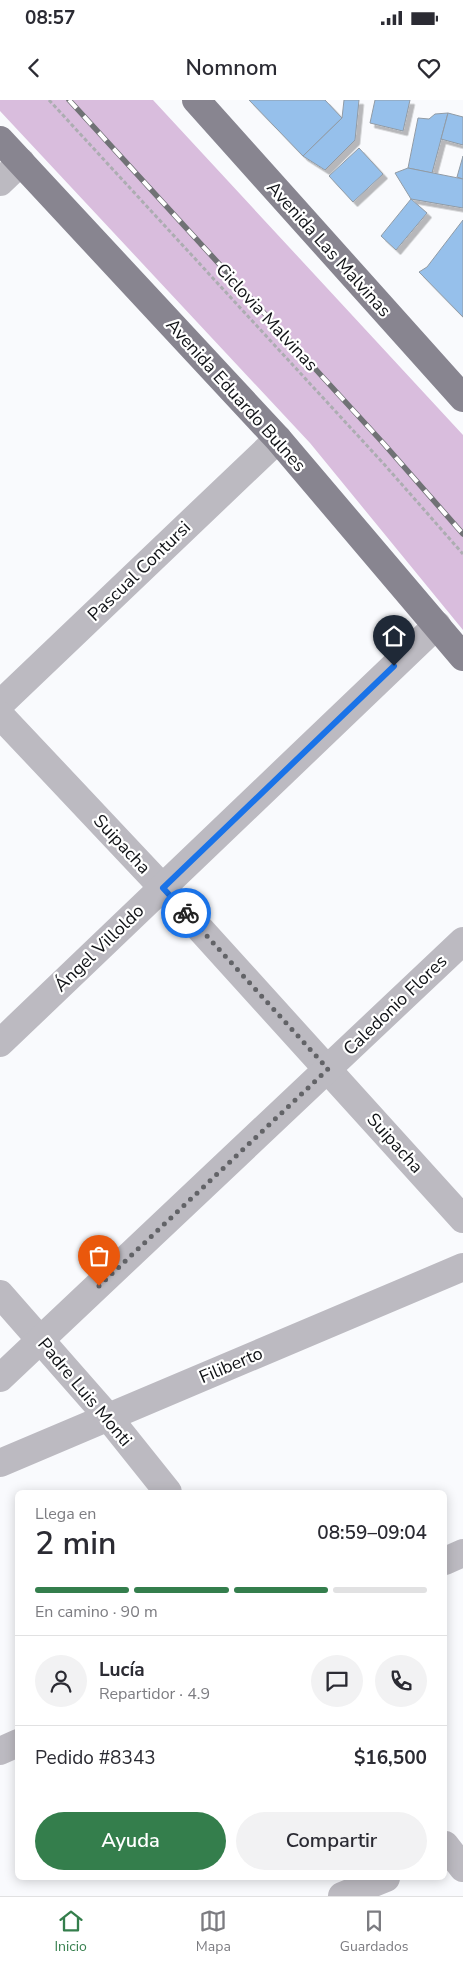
<!DOCTYPE html>
<html lang="es">
<meta charset="utf-8">
<style>
body{margin:0;font-family:"Nunito Sans",sans-serif;background:#f2f2f3;color:#2b2b33;height:100vh;display:flex;flex-direction:column;font-size:19px;white-space:nowrap}
*{box-sizing:border-box;margin:0}
p{font-size:16px;color:#7c7c81}
.icon{flex:none;width:28px;height:28px;fill:none;stroke:currentColor;stroke-width:2;stroke-linecap:round;stroke-linejoin:round}
.map{position:relative;flex:1;overflow:hidden}
.sheet{position:absolute;left:15px;top:1390px;width:432px;height:390px;display:flex;flex-direction:column;background:#fff;border-radius:8px;box-shadow:0 2px 12px #0003}
.sheet>*{flex:none}
.pin{position:absolute;display:grid;place-items:center;width:42px;height:42px;color:#fff;margin:-51px -21px;border-radius:50% 50% 50% 0;rotate:-45deg;box-shadow:0 0 5px #0007}
.pin .icon{rotate:45deg}
.courier{position:absolute;display:grid;place-items:center;width:50px;height:50px;margin:-25px;border:4px solid #1a73e8;border-radius:50%;background:#fff;color:#222;box-shadow:0 1px 6px #0007}
.overview em{font-style:normal;font-weight:600}
.overview div{display:flex;flex-direction:column-reverse}
.overview{display:flex;align-items:center;justify-content:space-between;height:85px;padding:0 20px}
h1{font-size:32px;font-weight:600;line-height:38px}
.bar{display:grid;grid-template-columns:repeat(4,1fr);gap:8px 5px;align-content:center;height:60px;padding:0 20px}
.bar i{height:6px;border-radius:4px;background:#e1e1e2}
.bar .active{background:#347e4c}
.bar p{grid-column:span 4}
.line{display:flex;align-items:center;gap:12px;padding:0 20px;border-top:1px solid #e1e1e2}
.line div{flex:1}
.round{display:grid;place-items:center;flex:none;width:52px;height:52px;border-radius:26px;background:#f2f2f3}
.action{display:flex;gap:10px;margin-top:auto;padding:10px 20px}
.action a{flex:1;height:58px;border-radius:30px;background:#347e4c;color:#fff;font-size:20px;font-weight:600;line-height:58px;text-align:center}
.action a+a{background:#f2f2f3;color:#2b2b33}
.status{display:flex;justify-content:space-between;align-items:center;height:35px;padding:0 25px;background:#fff;direction:ltr}
.status svg{height:14px;fill:currentColor}
header{display:flex;justify-content:space-between;align-items:center;height:65px;padding:0 20px;background:#fff;font-size:22px;font-weight:600}
.tab-bar{display:flex;justify-content:space-around;align-items:center;height:70px;border-top:1px solid #e1e1e2;background:#fff;font-size:14px;color:#7c7c81}
.tab-bar a{display:grid;justify-items:center;gap:2px}
.tab-bar .active{color:#347e4c}
.map>svg:first-child{display:block}
.park{fill:#d9bddd}
.building{fill:#96c0eb;stroke:#919ba5;filter:url(#shadow)}
.lines{fill:none;stroke-linecap:round;stroke-linejoin:round}
.path{stroke:#acadb1;stroke-width:3;stroke-dasharray:4 2.5;stroke-linecap:butt}
.minor{stroke:#bcbac1;stroke-width:28}
.major{stroke:#888590;stroke-width:28}
.rail-casing{stroke:#707275;stroke-width:5.5}
.rail{stroke:#fff;stroke-width:4;stroke-dasharray:11;stroke-linecap:butt}
.done{stroke:#626367;stroke-width:5;stroke-dasharray:0 9}
.route{stroke:#1a73e8;stroke-width:6}
.labels{text-anchor:middle;dominant-baseline:central;stroke-width:4.5;stroke-linejoin:round;paint-order:stroke}
.street-label{font-size:18px;fill:#101216;stroke:#fff}
</style>
<div class="status"><b>08:57</b><svg viewBox="0 0 49 12"><path d="M0 12V9h3v3zM5 12V6h3v6zM10 12V3h3v9zM15 12V0h3v12zM26 1h20v11H26zM47 4h2v5h-2z"/></svg></div>
<header><svg class="icon" aria-label="back" viewBox="0 0 24 24"><path d="M15 5l-7 7 7 7"/></svg>Nomnom<svg class="icon" aria-label="heart" viewBox="0 0 24 24"><path d="M12 20l-8-8c-3-5 5-10 8-4 3-6 11-1 8 4z"/></svg></header>
<div class="map">
<svg width="463" height="1796" viewBox="0 0 463 1796">
<defs>
<filter id="shadow"><feDropShadow dx="4.5" dy="4.5" stdDeviation="0" flood-color="#0004"/></filter>
</defs>
<rect width="100%" height="100%" fill="#f9fafd"/>
<!-- park -->
<polygon class="park" points="0,0 153,0 463,335 463,530 310,343 0,11"/>
<!-- building -->
<g class="building">
<polygon points="249,0 325,0 342,18 303,56"/>
<polygon points="344,0 359,0 355,40 325,70 303,56 342,18"/>
<polygon points="375,0 410,0 403,31 370,23"/>
<polygon points="448,13 432,73 408,68 418,18 429,19 435,14"/>
<polygon points="448,13 463,17 463,45 441,39"/>
<polygon points="359,48 383,74 353,102 329,76"/>
<polygon points="463,56 463,79 457,77"/>
<polygon points="408,68 463,79 463,108 411,99 395,73"/>
<polygon points="411,99 427,113 396,150 381,136"/>
<polygon points="463,120 463,217 419,172 427,167"/>
</g>
<g class="lines">
<!-- path -->
<polyline class="path" points="49,0 383,363 463,454"/>
<!-- minor -->
<g class="minor">
<polyline points="0,82 21,62"/>
<polyline points="0,604 278,339"/>
<polyline points="0,615 163,788 463,1119"/>
<polyline points="0,943 437,525"/>
<polyline points="0,1194 108,1317 168,1392"/>
<polyline points="0,1278 463,841"/>
<polyline points="0,1363 463,1167"/>
<polyline points="445,1461 463,1453"/>
<polyline points="0,1651 18,1643"/>
<polyline points="445,1745 463,1768"/>
<polyline points="342,1796 386,1778"/>
</g>
<!-- major -->
<g class="major">
<polyline points="196,0 463,298"/>
<polyline points="0,40 278,339 463,557"/>
</g>
<!-- rail casing -->
<g class="rail-casing">
<polyline id="rail" points="69,0 384,344 463,434"/>
</g>
<!-- rail -->
<use href="#rail" class="rail"/>
</g>
<g class="lines">
<!-- done -->
<polyline class="done" points="99,1186 328,969 186,813"/>
<!-- route -->
<polyline class="route" points="186,813 163,788 394,566"/>
</g>
<g class="labels">
<!-- street labels -->
<g class="street-label">
<text transform="translate(329 149) rotate(48)">Avenida Las Malvinas</text>
<text transform="translate(267 217) rotate(47)">Ciclovia Malvinas</text>
<text transform="translate(236 295) rotate(48)">Avenida Eduardo Bulnes</text>
<text transform="translate(139 471) rotate(-44)">Pascual Contursi</text>
<text transform="translate(122 744) rotate(47)">Suipacha</text>
<text transform="translate(99 848) rotate(-44)">Ángel Villoldo</text>
<text transform="translate(395 905) rotate(-44)">Caledonio Flores</text>
<text transform="translate(395 1043) rotate(48)">Suipacha</text>
<text transform="translate(231 1265) rotate(-23)">Filiberto</text>
<text transform="translate(85 1292) rotate(50)">Padre Luis Monti</text>
</g>
</g>
</svg>
<div class="pin" style="left:99px;top:1186px;background:#ea580c"><svg class="icon" aria-label="bag" viewBox="0 0 24 24"><path d="M5 8h14l-1 12H6zM9 8a3 3 0 0 1 6 0"/></svg></div>
<div class="pin" style="left:394px;top:566px;background:#1f2937"><svg class="icon" aria-label="home" viewBox="0 0 24 24"><path d="M3 11l9-7 9 7M6 9v11h12V9"/></svg></div>
<div class="courier" style="left:186px;top:813px"><svg class="icon" aria-label="bike" viewBox="0 0 24 24"><circle cx="6" cy="16" r="4"/><circle cx="18" cy="16" r="4"/><path d="M6 16l4-8h5l3 8M10 8l3 8H6M13 5h3"/></svg></div>
<section class="sheet">
<div class="overview"><div><h1>2 min</h1><p>Llega en</p></div><em>08:59–09:04</em></div>
<div class="bar"><i class="active"></i><i class="active"></i><i class="active"></i><i></i><p>En camino · 90 m</p></div>
<div class="line" style="height:90px"><a class="round"><svg class="icon" aria-label="person" viewBox="0 0 24 24"><circle cx="12" cy="8" r="4"/><path d="M4 21q1-7 8-7t8 7"/></svg></a><div><b>Lucía</b><p>Repartidor · 4.9</p></div><a class="round"><svg class="icon" aria-label="chat" viewBox="0 0 24 24"><path d="M4 5h16v11H9l-5 4z"/></svg></a><a class="round"><svg class="icon" aria-label="phone" viewBox="0 0 24 24"><path d="M5 4h4l2 5-3 2q2 4 5 5l2-3 5 2v4C11 20 4 13 5 4z"/></svg></a></div>
<div class="line" style="height:65px"><div>Pedido #8343</div><b>$16,500</b></div>
<div class="action"><a>Ayuda</a><a>Compartir</a></div>
</section>
</div>
<nav class="tab-bar">
<a class="active"><svg class="icon" aria-label="home" viewBox="0 0 24 24"><path d="M3 11l9-7 9 7M6 9v11h12V9"/></svg>Inicio</a>
<a><svg class="icon" aria-label="map" viewBox="0 0 24 24"><path d="M3 6l6-2 6 2 6-2v14l-6 2-6-2-6 2zM9 4v14M15 6v14"/></svg>Mapa</a>
<a><svg class="icon" aria-label="saved" viewBox="0 0 24 24"><path d="M7 4h10v16l-5-4-5 4z"/></svg>Guardados</a>
</nav>
